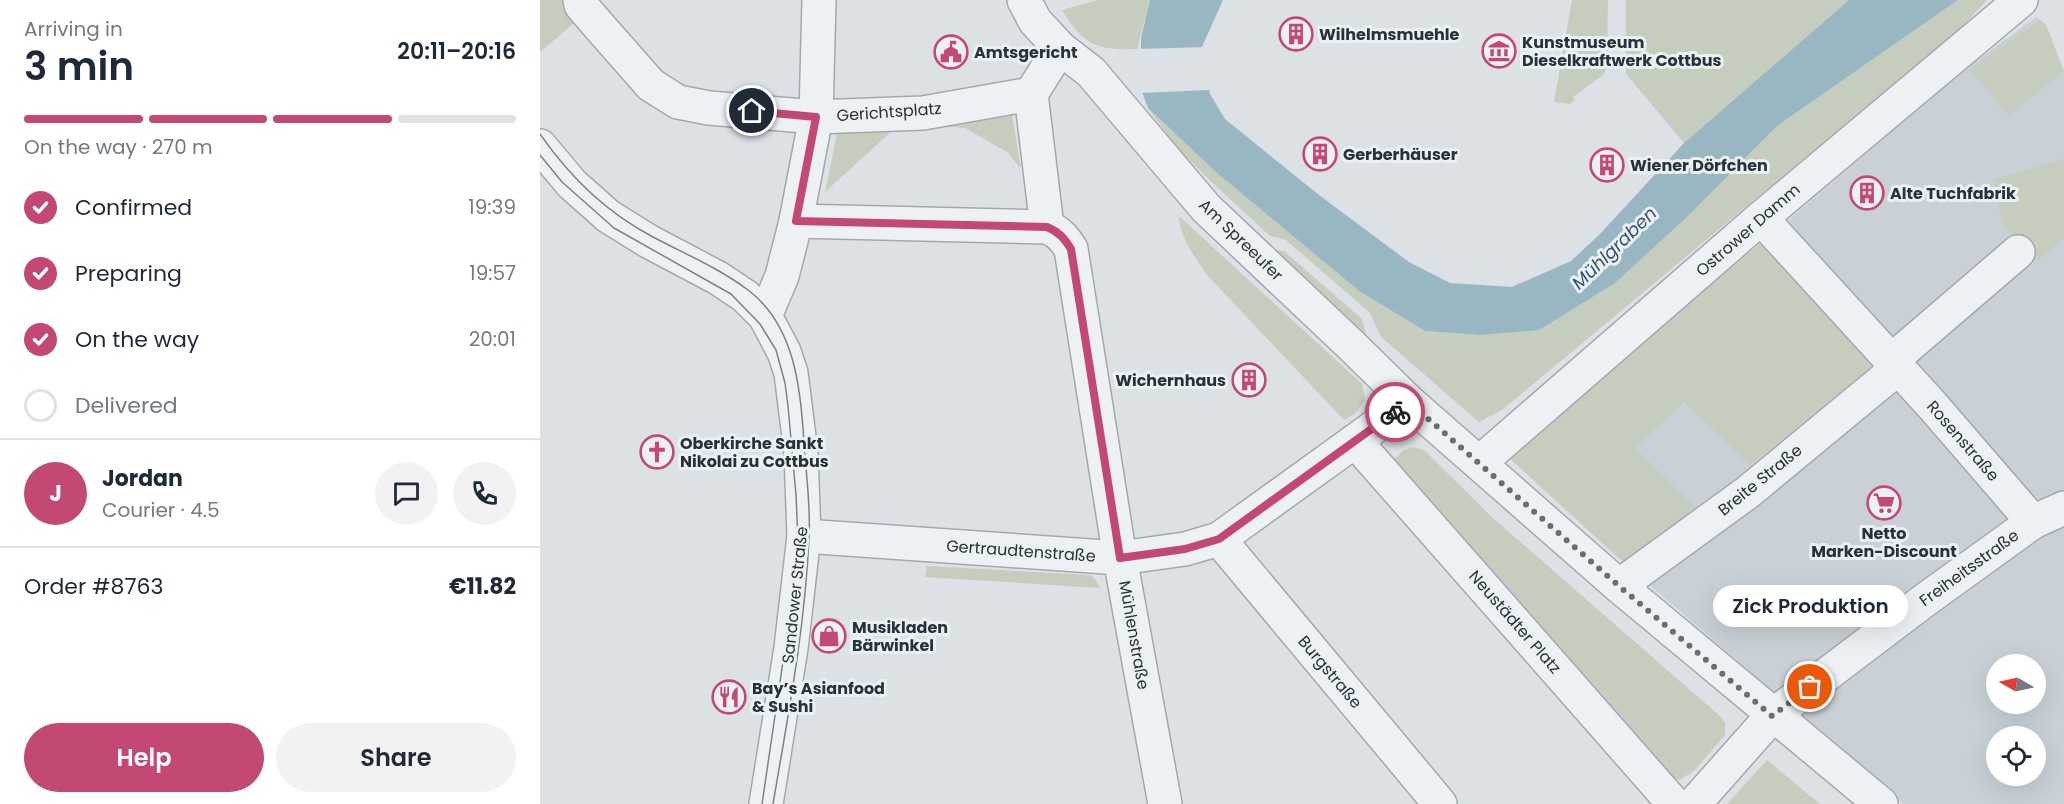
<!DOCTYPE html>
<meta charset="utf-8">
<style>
body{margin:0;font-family:Poppins,sans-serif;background:#f2f2f3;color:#1f2937;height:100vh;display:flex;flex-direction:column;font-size:22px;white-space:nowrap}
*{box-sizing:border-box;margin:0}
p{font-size:20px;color:#747a83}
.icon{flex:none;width:33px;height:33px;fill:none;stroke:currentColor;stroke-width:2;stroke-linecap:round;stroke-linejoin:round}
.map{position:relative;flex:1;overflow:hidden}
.sheet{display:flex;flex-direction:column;background:#fff;width:540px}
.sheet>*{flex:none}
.needle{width:39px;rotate:279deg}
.tools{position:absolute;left:1446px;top:654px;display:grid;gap:12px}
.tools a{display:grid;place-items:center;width:60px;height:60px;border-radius:50%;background:#fff;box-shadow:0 6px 24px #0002;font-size:30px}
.pin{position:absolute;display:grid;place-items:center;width:51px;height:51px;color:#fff;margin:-26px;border:3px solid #fff;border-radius:50%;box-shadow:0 2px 6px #0007}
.courier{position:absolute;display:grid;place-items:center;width:60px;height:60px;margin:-30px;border:4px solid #c34873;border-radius:50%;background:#fff;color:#222;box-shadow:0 2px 8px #0007}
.bubble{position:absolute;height:42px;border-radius:21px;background:#fff;box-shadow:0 6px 24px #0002;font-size:20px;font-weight:600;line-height:42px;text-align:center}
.summary em{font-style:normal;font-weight:600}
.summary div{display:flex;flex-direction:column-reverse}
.summary{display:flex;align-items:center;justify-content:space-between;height:102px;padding:0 24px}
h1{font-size:39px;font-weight:600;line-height:45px}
.bar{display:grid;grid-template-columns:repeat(4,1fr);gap:9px 6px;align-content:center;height:72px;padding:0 24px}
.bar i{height:8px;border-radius:4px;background:#e0e1e3}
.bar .on{background:#c34873}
.bar p{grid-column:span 4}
.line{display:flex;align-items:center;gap:15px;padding:0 24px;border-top:2px solid #e0e1e3}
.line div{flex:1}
.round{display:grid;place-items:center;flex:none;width:63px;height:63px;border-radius:32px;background:#f2f2f3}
ol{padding:0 24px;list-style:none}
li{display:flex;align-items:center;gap:18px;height:66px}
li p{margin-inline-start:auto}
li .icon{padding:6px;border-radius:50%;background:#c34873;color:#fff;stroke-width:4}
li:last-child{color:#747a83}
li i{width:33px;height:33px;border:3px solid #e0e1e3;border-radius:50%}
.primary-button{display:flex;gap:12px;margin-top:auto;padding:12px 24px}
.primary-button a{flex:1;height:69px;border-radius:36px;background:#c34873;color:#fff;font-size:24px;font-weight:600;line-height:69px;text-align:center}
.primary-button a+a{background:#f2f2f3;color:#1f2937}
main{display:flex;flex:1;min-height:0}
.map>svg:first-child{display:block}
.built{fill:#cad1d6;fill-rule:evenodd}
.green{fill:#c5cebe}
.water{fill:#99b6c3}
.pier{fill:#dce1e5}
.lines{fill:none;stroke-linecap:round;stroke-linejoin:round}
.minor-casing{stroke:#a2a9ae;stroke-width:36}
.minor{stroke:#eef1f4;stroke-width:33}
.tram{stroke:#77848d;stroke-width:1.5}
.done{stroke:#666f76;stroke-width:6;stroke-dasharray:0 10.8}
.route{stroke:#c34873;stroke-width:8}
.labels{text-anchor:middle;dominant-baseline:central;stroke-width:6;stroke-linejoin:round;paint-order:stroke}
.poi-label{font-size:16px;font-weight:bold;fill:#27323a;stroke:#ebf0f3;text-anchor:start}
.street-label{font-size:16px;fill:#27323a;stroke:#ebf0f3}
.water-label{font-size:18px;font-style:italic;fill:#34576b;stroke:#ebf0f3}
</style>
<main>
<section class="sheet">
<div class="summary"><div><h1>3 min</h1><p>Arriving in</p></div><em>20:11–20:16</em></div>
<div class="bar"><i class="on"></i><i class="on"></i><i class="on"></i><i></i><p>On the way · 270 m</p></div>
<ol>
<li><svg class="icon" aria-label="check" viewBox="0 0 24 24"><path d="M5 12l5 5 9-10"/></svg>Confirmed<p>19:39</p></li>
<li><svg class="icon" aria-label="check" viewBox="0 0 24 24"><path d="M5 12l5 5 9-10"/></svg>Preparing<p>19:57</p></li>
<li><svg class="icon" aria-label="check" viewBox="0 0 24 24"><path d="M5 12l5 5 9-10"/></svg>On the way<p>20:01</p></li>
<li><i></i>Delivered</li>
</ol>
<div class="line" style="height:108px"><b class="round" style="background:#c34873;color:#fff">J</b><div><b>Jordan</b><p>Courier · 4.5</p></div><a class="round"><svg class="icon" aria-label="chat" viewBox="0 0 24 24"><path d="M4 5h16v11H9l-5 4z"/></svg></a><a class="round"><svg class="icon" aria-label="phone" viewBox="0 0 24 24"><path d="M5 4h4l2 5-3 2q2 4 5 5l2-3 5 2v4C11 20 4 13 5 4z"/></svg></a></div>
<div class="line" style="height:78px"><div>Order #8763</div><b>€11.82</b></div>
<div class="primary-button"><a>Help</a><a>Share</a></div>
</section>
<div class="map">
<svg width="1524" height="804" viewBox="0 0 1524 804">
<rect width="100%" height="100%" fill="#dce1e5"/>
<!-- built -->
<path class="built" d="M1496 17 1506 25 1524 72V804H1364L1083 562 966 455 1226 239 1428 67ZM1456 664H1496V704H1456ZM1456 736H1496V776H1456Z"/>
<!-- green -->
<g class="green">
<polygon points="0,0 61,0 0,52"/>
<path d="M558 0H610L597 49C556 51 543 44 522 10Z"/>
<polygon points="1032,0 1068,0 1067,68 1063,75 1033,97 1035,100 1030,104 1014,102"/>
<polygon points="1086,0 1309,0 1144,143 1086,74"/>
<polygon points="1418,0 1447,0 1424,25 962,410 939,422 841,337 830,313 746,240 730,236 677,187 637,148 608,108 677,173 819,291 885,331 940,335 1150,214 1237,126"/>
<polygon points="1500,20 1506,25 1524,71 1469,116 1429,69"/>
<polygon points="472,114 481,169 467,152 425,128 399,126"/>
<polygon points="298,129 353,130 285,192"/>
<polygon points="1524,159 1524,238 1496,262 1463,224 1452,180"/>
<path d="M639 216 822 384 825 400 816 413 804 420 667 275C655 257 640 238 639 216Z"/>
<polygon points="1226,239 1335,364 1210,465 1144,402 1095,448 1157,509 1083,562 966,455"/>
<polygon points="730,249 744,251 822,319 826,335"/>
<polygon points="873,447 884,450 953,518 1181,717 1185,723 1185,735 1155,770 1140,780 1131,778 853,460 863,451"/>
<polygon points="387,566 550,575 556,580 560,588 385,577"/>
<polygon points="1227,760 1280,804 1187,804"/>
</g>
<!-- water -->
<polygon class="water" points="610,0 683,0 661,49 670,94 685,119 779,195 869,262 910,283 972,287 1031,261 1060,234 1144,143 1309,0 1418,0 1237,126 1150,214 1075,283 999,330 940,335 885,331 819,291 677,173 608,108 601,89 601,38"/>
<!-- pier -->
<polygon class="pier" points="665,47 669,90 600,93 598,49"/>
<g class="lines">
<!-- minor casing -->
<g class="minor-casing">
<g id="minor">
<polyline points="40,0 41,5 59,26 111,85 138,102 169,108 276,117 383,113 491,94"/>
<polyline points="484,0 495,21 520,48 551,72 666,208 812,346 869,402 1079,586 1341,804"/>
<polyline points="0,146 32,184 68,216 108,241 178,278 205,296 225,316 244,352 251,373 261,453 264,536 251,648 226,804"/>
<polyline points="1221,218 1392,405 1493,522"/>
<path d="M256 221 507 227C519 232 524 238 531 249L580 558 625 804"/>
<polyline points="507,227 491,94 520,48"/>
<polyline points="225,316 242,276 256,221 276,117 279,0"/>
<polyline points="1351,361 1478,252"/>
<polyline points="815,441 1134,804"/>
<polyline points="939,463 1221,218 1481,0"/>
<polyline points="264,536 580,558 645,549 679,539 869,402"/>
<polyline points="679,539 900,804"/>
<polyline points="1079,586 1208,492 1358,368"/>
<polyline points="1154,804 1232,716 1385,600 1493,522 1524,508"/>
</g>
</g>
<!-- minor -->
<use href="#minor" class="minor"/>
<!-- tram -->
<g class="tram">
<path d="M0 134C29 176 67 213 113 237 145 254 179 268 208 290 255 325 261 390 264 443 266 474 271 507 269 538 265 628 248 716 233 804"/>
<polyline points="0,155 22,182 74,228 191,294 220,324 236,350 245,383 248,406 256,495 258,540 245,648 222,804"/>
</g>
</g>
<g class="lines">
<!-- done -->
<polyline class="done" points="855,412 869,402 1079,586 1232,716 1270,687"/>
<!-- route -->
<path class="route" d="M212 111 276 117 256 221 507 227C519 232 524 238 531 249L580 558 645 549 679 539 855 412"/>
</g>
<!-- icons -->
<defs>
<g id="building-ring" transform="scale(1.725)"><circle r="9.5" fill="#ebf0f3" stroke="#c34873" stroke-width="1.5"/><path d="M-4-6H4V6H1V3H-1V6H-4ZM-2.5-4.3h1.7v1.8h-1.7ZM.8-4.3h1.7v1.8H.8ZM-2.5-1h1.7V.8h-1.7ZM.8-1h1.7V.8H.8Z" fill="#c34873"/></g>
<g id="museum-ring" transform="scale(1.725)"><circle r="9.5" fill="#ebf0f3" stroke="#c34873" stroke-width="1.5"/><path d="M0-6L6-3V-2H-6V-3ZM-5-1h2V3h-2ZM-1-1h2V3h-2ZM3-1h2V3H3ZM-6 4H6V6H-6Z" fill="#c34873"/></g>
<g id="civic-ring" transform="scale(1.725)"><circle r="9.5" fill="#ebf0f3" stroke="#c34873" stroke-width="1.5"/><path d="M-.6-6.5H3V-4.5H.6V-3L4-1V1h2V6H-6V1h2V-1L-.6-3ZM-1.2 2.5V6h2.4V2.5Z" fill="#c34873"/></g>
<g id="church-ring" transform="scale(1.725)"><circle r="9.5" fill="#ebf0f3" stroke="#c34873" stroke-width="1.5"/><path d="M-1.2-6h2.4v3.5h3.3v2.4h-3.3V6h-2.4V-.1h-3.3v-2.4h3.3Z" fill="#c34873"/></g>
<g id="supermarket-ring" transform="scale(1.725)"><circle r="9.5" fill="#ebf0f3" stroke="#c34873" stroke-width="1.5"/><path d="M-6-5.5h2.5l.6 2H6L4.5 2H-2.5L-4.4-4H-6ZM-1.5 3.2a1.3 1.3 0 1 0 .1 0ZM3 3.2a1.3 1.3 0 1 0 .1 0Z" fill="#c34873"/></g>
<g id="shop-ring" transform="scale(1.725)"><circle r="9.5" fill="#ebf0f3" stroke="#c34873" stroke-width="1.5"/><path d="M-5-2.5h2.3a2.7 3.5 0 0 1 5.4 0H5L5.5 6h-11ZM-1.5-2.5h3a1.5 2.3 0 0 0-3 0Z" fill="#c34873"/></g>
<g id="restaurant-ring" transform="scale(1.725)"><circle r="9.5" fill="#ebf0f3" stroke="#c34873" stroke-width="1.5"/><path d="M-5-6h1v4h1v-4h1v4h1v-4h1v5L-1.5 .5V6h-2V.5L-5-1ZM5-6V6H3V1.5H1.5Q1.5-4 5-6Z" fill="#c34873"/></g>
</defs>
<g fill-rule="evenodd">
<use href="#building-ring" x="756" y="34"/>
<use href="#museum-ring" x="959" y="51"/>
<use href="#civic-ring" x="411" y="52"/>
<use href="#building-ring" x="780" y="154"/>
<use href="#building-ring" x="1067" y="165"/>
<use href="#building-ring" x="1327" y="193"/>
<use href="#building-ring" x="709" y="380"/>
<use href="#church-ring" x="117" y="452"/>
<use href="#supermarket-ring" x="1344" y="503"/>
<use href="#shop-ring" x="289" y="636"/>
<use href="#restaurant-ring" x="189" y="697"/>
</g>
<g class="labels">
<!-- poi labels -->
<g class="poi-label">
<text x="779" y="34">Wilhelmsmuehle</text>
<text x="982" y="42">Kunstmuseum<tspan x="982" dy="18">Dieselkraftwerk Cottbus</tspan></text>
<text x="434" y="52">Amtsgericht</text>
<text x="803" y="154">Gerberhäuser</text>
<text x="1090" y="165">Wiener Dörfchen</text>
<text x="1350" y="193">Alte Tuchfabrik</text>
<text x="686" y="380" text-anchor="end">Wichernhaus</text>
<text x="140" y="443">Oberkirche Sankt<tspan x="140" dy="18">Nikolai zu Cottbus</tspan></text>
<text x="1344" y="533" text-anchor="middle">Netto<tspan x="1344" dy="18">Marken-Discount</tspan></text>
<text x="312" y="627">Musikladen<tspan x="312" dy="18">Bärwinkel</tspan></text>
<text x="212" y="688">Bay’s Asianfood<tspan x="212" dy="18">&amp; Sushi</tspan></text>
</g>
<!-- street labels -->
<g class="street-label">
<text transform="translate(349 112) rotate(-4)">Gerichtsplatz</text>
<text transform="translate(1208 230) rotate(-41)">Ostrower Damm</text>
<text transform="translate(701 240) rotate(44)">Am Spreeufer</text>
<text transform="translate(1423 441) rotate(49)">Rosenstraße</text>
<text transform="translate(1220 480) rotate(-39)">Breite Straße</text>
<text transform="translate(481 551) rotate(4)">Gertraudtenstraße</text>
<text transform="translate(1429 568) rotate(-36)">Freiheitsstraße</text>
<text transform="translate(255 595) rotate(-84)">Sandower Straße</text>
<text transform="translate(975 622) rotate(49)">Neustädter Platz</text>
<text transform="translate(594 635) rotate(80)">Mühlenstraße</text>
<text transform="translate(790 672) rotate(50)">Burgstraße</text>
</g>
<!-- water labels -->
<g class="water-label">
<text transform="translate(1074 248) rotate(-44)">Mühlgraben</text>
</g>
</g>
</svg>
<div class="tools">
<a><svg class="needle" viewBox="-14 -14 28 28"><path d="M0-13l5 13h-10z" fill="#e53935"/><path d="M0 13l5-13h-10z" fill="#747a83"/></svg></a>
<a><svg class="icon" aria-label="locate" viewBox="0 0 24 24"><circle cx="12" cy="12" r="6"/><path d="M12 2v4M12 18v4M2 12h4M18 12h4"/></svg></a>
</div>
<div class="pin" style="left:1270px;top:687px;background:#ea580c"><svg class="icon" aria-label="bag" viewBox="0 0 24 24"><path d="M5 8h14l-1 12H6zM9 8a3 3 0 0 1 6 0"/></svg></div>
<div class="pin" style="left:212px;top:111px;background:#1f2937"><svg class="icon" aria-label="home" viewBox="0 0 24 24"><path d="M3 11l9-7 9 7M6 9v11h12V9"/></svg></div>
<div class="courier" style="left:855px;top:412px"><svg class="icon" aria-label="bike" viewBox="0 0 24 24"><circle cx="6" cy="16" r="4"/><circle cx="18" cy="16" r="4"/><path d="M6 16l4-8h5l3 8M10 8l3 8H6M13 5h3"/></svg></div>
<div class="bubble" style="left:1173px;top:585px;width:195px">Zick Produktion</div>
</div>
</main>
